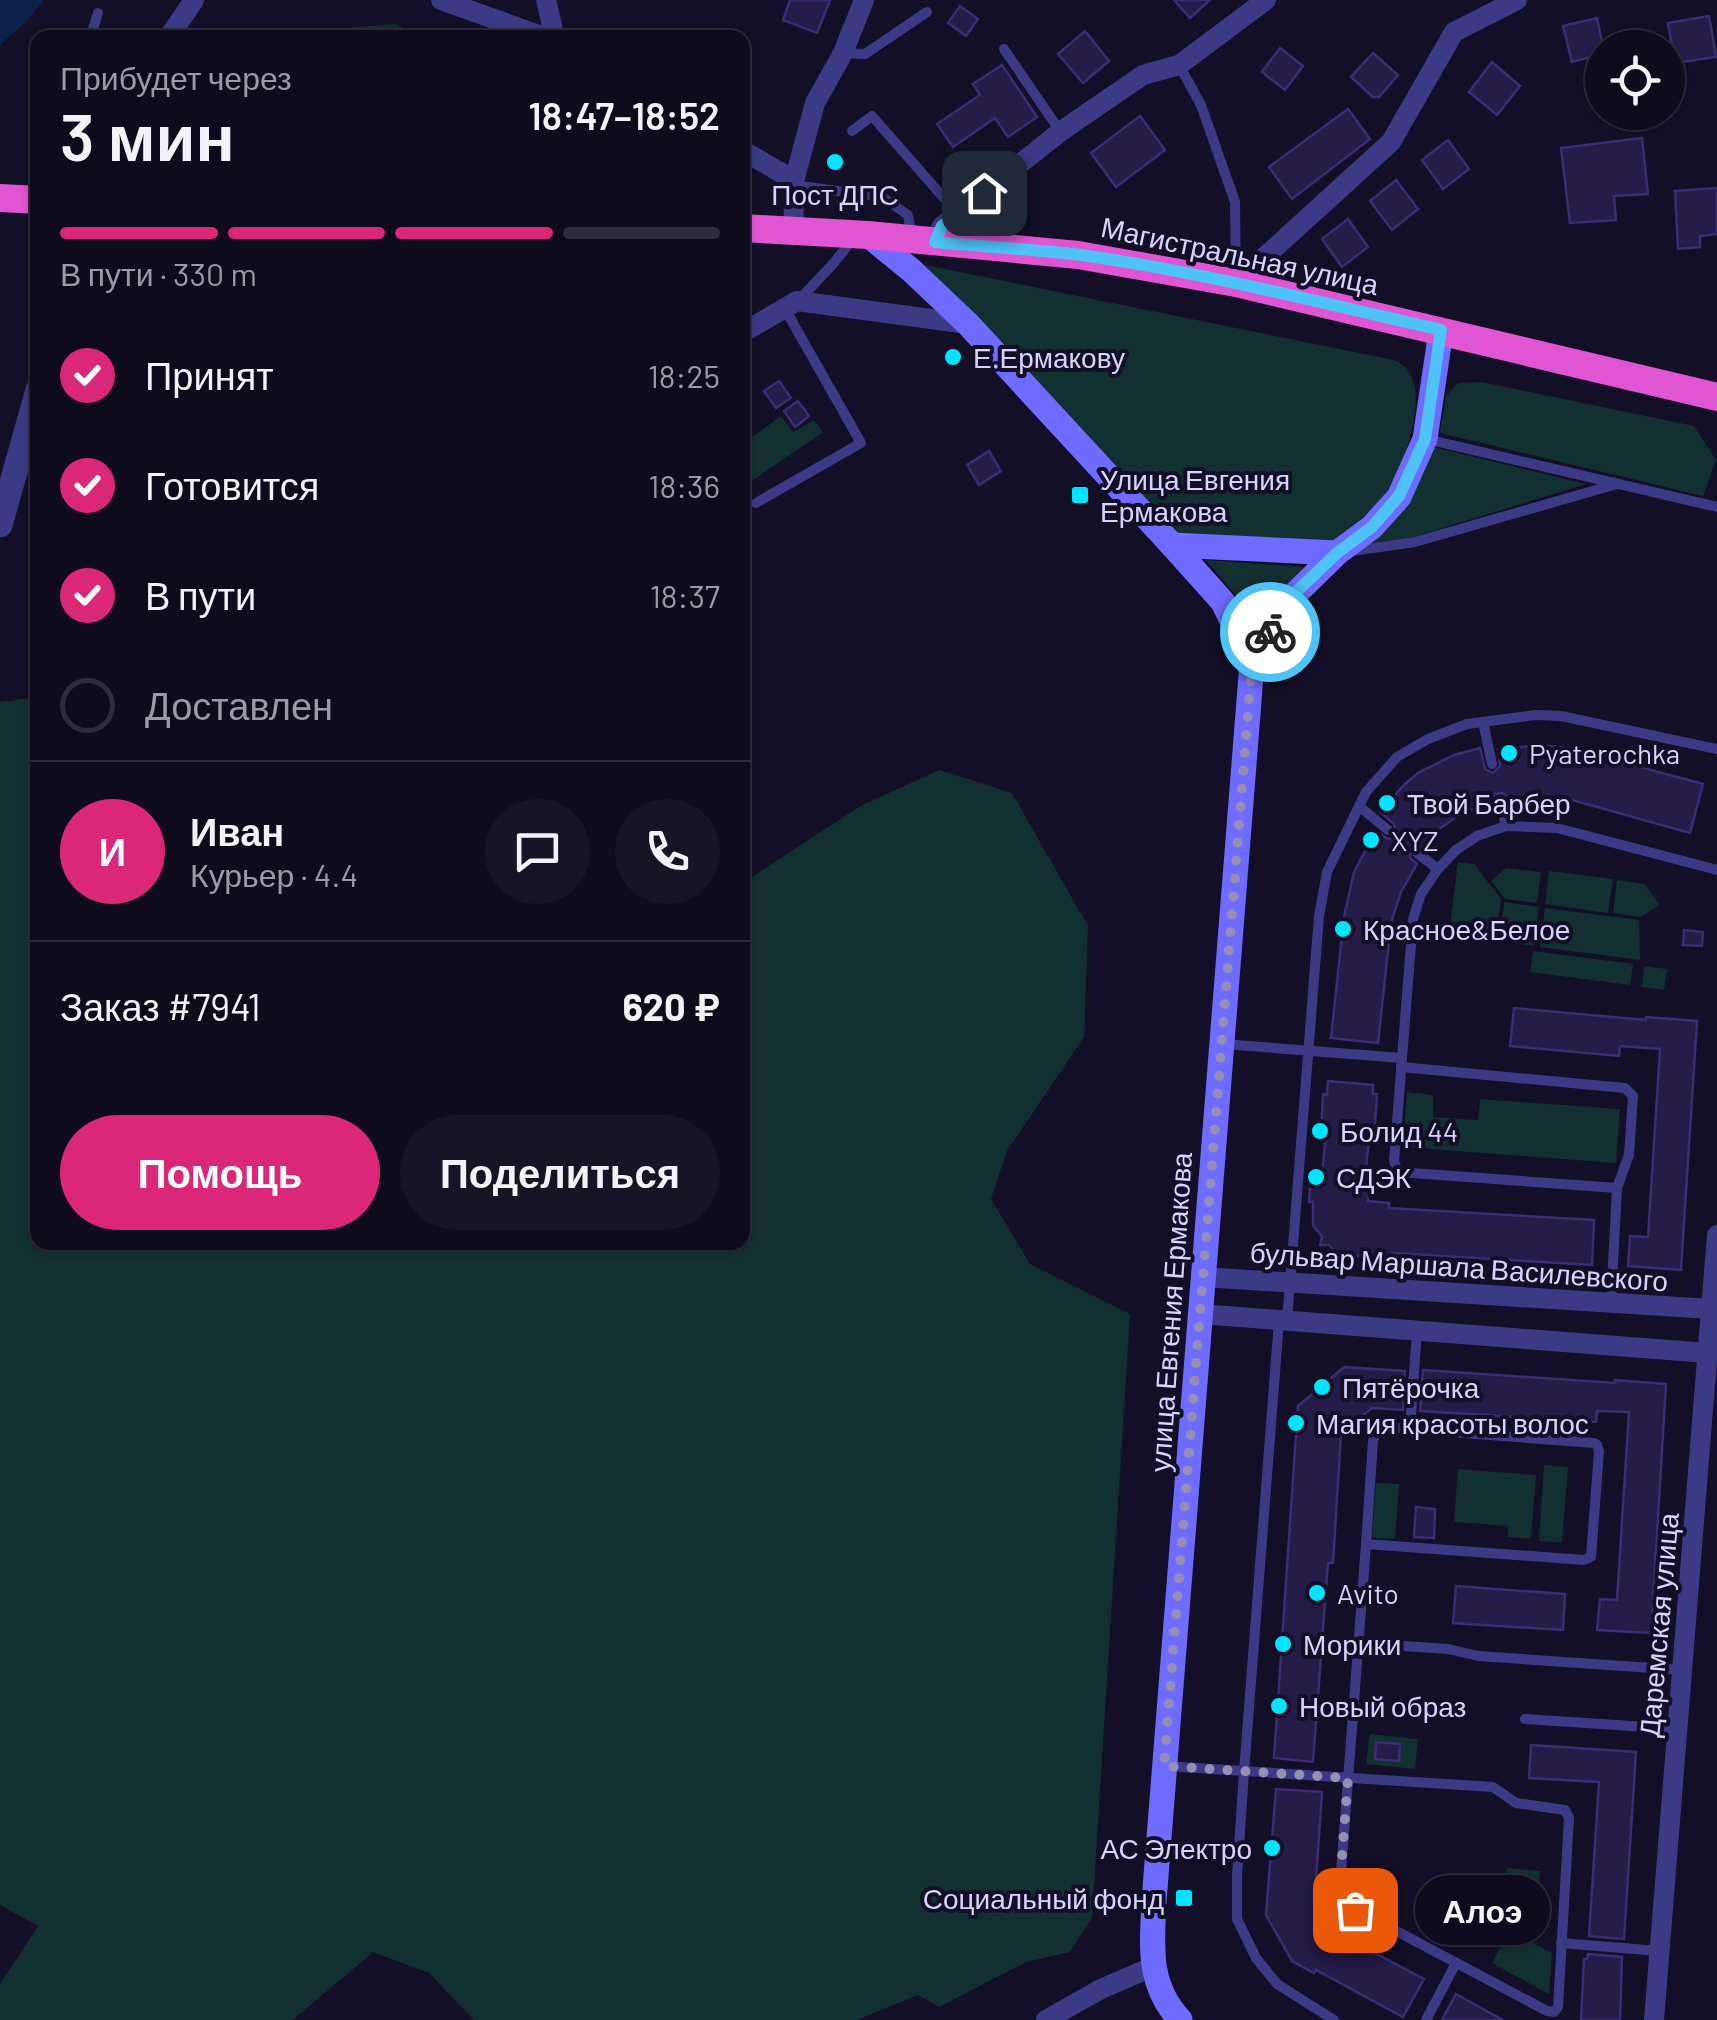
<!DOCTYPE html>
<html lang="ru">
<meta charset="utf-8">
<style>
body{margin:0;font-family:Barlow,sans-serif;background:#171425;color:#f1f3f6;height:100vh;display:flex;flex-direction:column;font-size:38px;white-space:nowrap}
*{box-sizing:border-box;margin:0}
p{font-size:32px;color:#9b9ba3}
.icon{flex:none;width:55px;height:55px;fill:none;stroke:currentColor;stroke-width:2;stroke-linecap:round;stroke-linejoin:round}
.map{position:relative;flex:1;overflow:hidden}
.drawer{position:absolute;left:30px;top:30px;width:720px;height:1220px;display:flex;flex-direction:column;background:#0e0b1c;border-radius:20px;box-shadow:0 2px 8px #0004,0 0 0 2px #2e2b3b}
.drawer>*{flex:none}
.fabs{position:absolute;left:1585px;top:30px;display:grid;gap:20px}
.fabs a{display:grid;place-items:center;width:100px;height:100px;border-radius:50%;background:#0e0b1c;box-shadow:0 2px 8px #0004,0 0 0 2px #2e2b3b;font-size:50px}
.pin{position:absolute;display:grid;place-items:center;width:85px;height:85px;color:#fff;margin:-42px;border-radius:20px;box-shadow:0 5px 15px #0006}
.courier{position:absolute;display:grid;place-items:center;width:100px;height:100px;margin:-50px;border:8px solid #4fc3f7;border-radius:50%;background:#fff;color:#222;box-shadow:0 2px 12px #0007}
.bubble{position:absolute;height:70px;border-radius:35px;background:#0e0b1c;box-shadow:0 2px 8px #0004,0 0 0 2px #2e2b3b;font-size:32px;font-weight:600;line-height:70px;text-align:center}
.headline em{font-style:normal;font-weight:600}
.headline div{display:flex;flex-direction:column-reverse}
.headline{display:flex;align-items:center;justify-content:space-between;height:170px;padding:0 30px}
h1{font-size:65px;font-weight:600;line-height:75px}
.bar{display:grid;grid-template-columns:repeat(4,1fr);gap:15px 10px;align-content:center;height:120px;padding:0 30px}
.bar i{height:12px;border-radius:8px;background:#2e2b3b}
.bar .on{background:#db2777}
.bar p{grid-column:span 4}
.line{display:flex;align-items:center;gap:25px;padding:0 30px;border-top:2px solid #2e2b3b}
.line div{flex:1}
.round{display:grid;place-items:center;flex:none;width:105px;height:105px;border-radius:52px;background:#171425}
ol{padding:0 30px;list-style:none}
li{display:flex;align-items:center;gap:30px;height:110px}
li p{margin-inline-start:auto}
li .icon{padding:10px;border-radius:50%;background:#db2777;color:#fff;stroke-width:4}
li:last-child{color:#9b9ba3}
li i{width:55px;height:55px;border:5px solid #2e2b3b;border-radius:50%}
.cta{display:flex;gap:20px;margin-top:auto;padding:20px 30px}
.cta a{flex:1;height:115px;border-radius:60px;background:#db2777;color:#fff;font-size:40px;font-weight:600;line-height:115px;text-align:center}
.cta a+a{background:#171425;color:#f1f3f6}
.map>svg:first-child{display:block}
.green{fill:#12302f}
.water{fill:#0c2248}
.building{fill:#241b47;stroke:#3b2d73;stroke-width:2.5}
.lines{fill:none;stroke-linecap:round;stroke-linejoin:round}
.service{stroke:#3d3a85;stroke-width:10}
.minor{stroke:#3d3a85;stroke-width:20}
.tertiary{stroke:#3d3a85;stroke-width:25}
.secondary{stroke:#6f6bff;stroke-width:25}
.trunk{stroke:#e055d1;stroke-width:28}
.done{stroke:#948fb3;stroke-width:10;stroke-dasharray:0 18}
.route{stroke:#4fc3f7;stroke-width:12}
.poi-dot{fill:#00e5ff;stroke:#130f26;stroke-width:4}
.labels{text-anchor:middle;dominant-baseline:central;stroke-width:8;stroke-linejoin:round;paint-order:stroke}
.poi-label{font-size:28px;fill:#d9d4ff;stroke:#130f26;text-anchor:start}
.street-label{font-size:28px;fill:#d9d4ff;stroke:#130f26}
</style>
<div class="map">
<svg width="1717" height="2020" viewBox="0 0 1717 2020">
<rect width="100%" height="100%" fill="#130f26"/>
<!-- green -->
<g class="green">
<polygon points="395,24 421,37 299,37 332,29"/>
<path d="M925 265 1394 360C1399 363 1404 365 1407 369 1429 395 1404 464 1389 490 1376 513 1354 529 1333 545L1177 537Z"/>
<polygon points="1482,382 1694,426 1716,460 1703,496 1440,433 1446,396 1458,383"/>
<polygon points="781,416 793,432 814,420 823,432 752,481 743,469 743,444"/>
<polygon points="1429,446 1586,484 1410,538 1367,543"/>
<polygon points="1206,560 1304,567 1258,622"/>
<polygon points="37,683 38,1242 742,1242 743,883 862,805 940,770 1012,793 1088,926 1084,1037 1007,1151 991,1199 1030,1264 1130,1314 1092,1918 1070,1952 1026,1962 939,2007 918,1995 857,2020 474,2020 429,1973 373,1952 293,2020 0,2020 0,1984 38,1926 0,1905 0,702 32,698"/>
<polygon points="1458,862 1474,864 1501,899 1497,931 1450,925"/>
<polygon points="1506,868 1541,872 1537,903 1505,899 1491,881"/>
<polygon points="1549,871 1613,879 1608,913 1545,904"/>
<polygon points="1617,880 1644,884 1660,905 1640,917 1613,913"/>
<polygon points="1504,902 1539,907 1534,946 1514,943 1515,933 1501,931"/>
<polygon points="1545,908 1639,920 1640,960 1540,947"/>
<polygon points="1533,951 1633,964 1630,985 1530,972"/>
<polygon points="1644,966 1667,969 1664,990 1642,987"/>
<polygon points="1407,1092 1433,1095 1433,1117 1478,1120 1480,1099 1620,1109 1616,1163 1403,1147"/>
<polygon points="1544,1465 1568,1467 1562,1543 1539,1541"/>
<polygon points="1458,1469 1536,1475 1531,1539 1508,1537 1508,1526 1454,1522"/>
<polygon points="1376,1483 1399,1484 1395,1539 1372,1538"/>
<polygon points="1370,1734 1418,1739 1415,1769 1367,1764 1366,1761"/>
<polygon points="1507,1868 1540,1871 1537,1914 1504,1911"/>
<polygon points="1444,1877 1486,1900 1477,1934 1428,1907"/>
<polygon points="1510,1930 1552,1953 1549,1994 1492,1963"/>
</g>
<!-- water -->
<polygon class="water" points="0,0 44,0 27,21 0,45"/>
<!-- building -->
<g class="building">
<polygon points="790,0 830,0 817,33 783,20"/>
<polygon points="1174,0 1210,0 1190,18"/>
<polygon points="960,6 978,19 966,36 948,23"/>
<polygon points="1709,16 1716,57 1675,63 1668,23"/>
<polygon points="1597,18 1602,42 1602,54 1572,62 1563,26"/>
<polygon points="1085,31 1109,61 1083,83 1058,54"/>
<polygon points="1280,48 1303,66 1285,90 1262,72"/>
<polygon points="1373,53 1398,75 1379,97 1373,97 1351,77"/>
<polygon points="1492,62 1520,86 1497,115 1469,92"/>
<polygon points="1002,65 1037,117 1008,137 995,118 953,147 937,124 980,95 973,84"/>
<polygon points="1348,109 1370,139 1292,199 1269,167"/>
<polygon points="1140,116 1165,150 1116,187 1091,153"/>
<polygon points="1642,138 1648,194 1614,196 1616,220 1570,223 1561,148"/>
<polygon points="1448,140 1469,169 1443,189 1422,160"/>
<polygon points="1396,180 1418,209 1392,230 1370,201"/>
<polygon points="1717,188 1717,234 1700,236 1700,247 1678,249 1675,191"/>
<polygon points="1348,219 1368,247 1342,267 1322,239"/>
<polygon points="779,381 791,398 776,408 764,391"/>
<polygon points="798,401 809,416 795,427 784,411"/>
<polygon points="989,451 1001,471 979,485 967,465"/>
<polygon points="1537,745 1570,748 1703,784 1690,833 1572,800 1536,797 1509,800 1503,793 1495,794 1491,803 1462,813 1435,832 1423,847 1416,846 1411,850 1410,858 1417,864 1401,892 1391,923 1378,1043 1331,1038 1344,917 1354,872 1376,831 1388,839 1392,838 1396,832 1394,824 1380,812 1404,785 1418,773 1454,755 1480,748 1485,769 1493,773 1500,766 1498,750"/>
<polygon points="1684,930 1703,932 1702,946 1683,945"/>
<polygon points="1514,1008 1646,1020 1646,1017 1697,1021 1681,1270 1628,1266 1630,1236 1648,1237 1660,1049 1620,1046 1619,1056 1510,1046"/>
<polygon points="1328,1081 1373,1085 1373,1094 1377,1094 1374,1141 1369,1141 1367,1157 1366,1176 1370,1177 1368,1201 1389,1203 1389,1208 1594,1220 1592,1265 1392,1253 1391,1258 1379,1257 1378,1262 1360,1261 1361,1256 1337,1255 1329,1245 1320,1245 1322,1237 1313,1225 1313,1202 1309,1202 1310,1186 1316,1186 1317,1173 1322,1174 1326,1135 1321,1134 1323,1094 1327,1095"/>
<polygon points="1344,1367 1405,1371 1403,1410 1372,1408 1341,1434 1333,1563 1328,1563 1313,1762 1274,1758 1298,1406"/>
<polygon points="1423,1370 1615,1383 1615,1380 1666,1384 1651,1633 1597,1630 1600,1599 1617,1600 1629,1412 1597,1411 1596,1422 1420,1411"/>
<polygon points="1416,1507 1435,1509 1434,1538 1414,1537"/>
<polygon points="1456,1586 1565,1594 1563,1630 1453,1623"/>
<polygon points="1376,1742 1400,1744 1399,1761 1375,1759"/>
<polygon points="1531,1745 1636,1752 1624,1939 1589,1936 1599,1782 1529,1778"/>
<polygon points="1276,1789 1322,1792 1315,1894 1327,1911 1335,1932 1424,1979 1403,2017 1316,1970 1314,1973 1292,1961 1266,1915"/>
<polygon points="1588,1954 1622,1957 1620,2020 1581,2020 1584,1959 1587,1959"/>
<polygon points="1456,1994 1503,2020 1442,2020"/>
</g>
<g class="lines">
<!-- service -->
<g class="service">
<polyline points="90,38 98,13"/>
<polyline points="1004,49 1060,131"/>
<polyline points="843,53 865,54 927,12"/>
<polyline points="1179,65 1201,105 1235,202 1236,283"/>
<polyline points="852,131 872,116 957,213"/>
<polyline points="793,185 882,197 908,215 912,239"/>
<polyline points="798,301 833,264 853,239"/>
<polyline points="742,385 747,332"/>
<polyline points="1426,439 1717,507"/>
<polyline points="756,503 861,443 785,309"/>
<polyline points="1352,551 1415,542 1617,484"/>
<polyline points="1483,722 1492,764"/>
<polyline points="1500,801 1506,826"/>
<polyline points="1359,806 1388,830"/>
<polyline points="1418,854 1438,869"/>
<polyline points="1223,1044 1402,1058 1413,919 1421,894 1438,869 1456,850 1477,836 1506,826 1557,828 1717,870"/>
<polyline points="1402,1058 1394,1161 1398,1172 1617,1188 1611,1302"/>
<polyline points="1401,1067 1625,1088 1633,1096 1629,1155 1617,1188"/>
<polyline points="1279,1321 1244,1772 1237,1876 1237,1919 1256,1958 1277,1984 1334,2020"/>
<polyline points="1287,1321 1319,916 1327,872 1366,792 1397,757 1428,739 1467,724 1535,715 1561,716 1717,749"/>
<polyline points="1410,1429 1417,1331"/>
<polyline points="1358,1643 1448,1649 1478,1656 1682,1670"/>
<polyline points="1525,1719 1677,1729"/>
<path d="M1165 1766 1493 1787 1516 1803 1565 1810 1569 1818 1558 2007 1554 2012 1547 2011 1355 1909 1346 1898 1340 1885C1348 1771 1358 1658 1366 1544L1584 1560 1591 1557 1599 1451 1597 1445 1594 1443 1385 1427 1376 1432 1373 1441 1366 1544"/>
<polyline points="1561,1943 1659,1951"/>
<polyline points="1426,2020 1456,1963"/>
</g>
<!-- minor -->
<g class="minor">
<polyline points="441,0 547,38"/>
<polyline points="546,0 555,38"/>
<polyline points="168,38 194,0"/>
<polyline points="742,150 785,175 793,185"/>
<polyline points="794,230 793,185 815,103 843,53 864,0"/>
<polyline points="935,242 942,226 1060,132 1143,75 1179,65 1266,0"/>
<polyline points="1236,283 1391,142 1454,32 1517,0"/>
<polyline points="742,333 797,301 968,324"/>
<polyline points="1202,1277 1711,1309"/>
<polyline points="1200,1314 1708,1353"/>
<polyline points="1046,2020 1101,1989 1152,1967"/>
<polyline points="1654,2020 1717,1235"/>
</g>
<!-- tertiary -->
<polyline class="tertiary" points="0,525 38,390"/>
<!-- secondary -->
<g class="secondary">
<polyline points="868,235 911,270 968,324 1172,545 1223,602 1252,663"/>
<polyline points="1172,545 1337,553"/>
<path d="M1180 2020C1147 1984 1152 1946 1154 1901L1252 663 1292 597 1337 553 1372 527 1399 497 1425 439 1441 331"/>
</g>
<!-- trunk -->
<g class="trunk">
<polyline points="0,198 38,200"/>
<polyline points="742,228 868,235 1078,255 1236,283 1717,397"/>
</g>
</g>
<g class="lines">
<!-- done -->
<polyline class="done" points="1270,632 1252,663 1164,1766 1348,1778 1340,1884 1346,1898 1355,1910"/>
<!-- route -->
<path class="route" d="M984 193 942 226 935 242C983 247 1033 249 1081 255 1202 272 1322 303 1441 330L1425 439 1399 496 1372 527 1337 553 1292 596 1270 632"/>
</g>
<!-- markers -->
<g class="poi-dot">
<circle cx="835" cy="162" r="10"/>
<circle cx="953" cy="357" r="10"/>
<rect x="1070" y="485" width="20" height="20" rx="5"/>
<circle cx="1509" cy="753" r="10"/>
<circle cx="1387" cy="803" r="10"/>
<circle cx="1371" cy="840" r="10"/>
<circle cx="1343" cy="929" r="10"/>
<circle cx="1320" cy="1131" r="10"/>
<circle cx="1316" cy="1177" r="10"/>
<circle cx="1322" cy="1387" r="10"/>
<circle cx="1296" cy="1423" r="10"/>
<circle cx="1317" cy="1593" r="10"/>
<circle cx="1283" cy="1644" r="10"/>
<circle cx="1279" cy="1706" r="10"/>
<circle cx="1272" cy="1848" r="10"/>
<rect x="1174" y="1888" width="20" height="20" rx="5"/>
</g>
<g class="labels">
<!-- poi labels -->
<g class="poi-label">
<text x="835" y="194" text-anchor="middle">Пост ДПС</text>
<text x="973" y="357">Е.Ермакову</text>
<text x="1100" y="479">Улица Евгения<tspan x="1100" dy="32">Ермакова</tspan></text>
<text x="1529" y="753">Pyaterochka</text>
<text x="1407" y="803">Твой Барбер</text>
<text x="1391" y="840">XYZ</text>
<text x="1363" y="929">Красное&amp;Белое</text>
<text x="1340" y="1131">Болид 44</text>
<text x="1336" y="1177">СДЭК</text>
<text x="1342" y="1387">Пятёрочка</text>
<text x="1316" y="1423">Магия красоты волос</text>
<text x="1337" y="1593">Avito</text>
<text x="1303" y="1644">Морики</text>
<text x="1299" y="1706">Новый образ</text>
<text x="1252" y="1848" text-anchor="end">АС Электро</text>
<text x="1164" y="1898" text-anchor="end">Социальный фонд</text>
</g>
<!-- street labels -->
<g class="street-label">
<text transform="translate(1240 255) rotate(12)">Магистральная улица</text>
<text transform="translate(1459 1266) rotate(4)">бульвар Маршала Василевского</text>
<text transform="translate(1170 1312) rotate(-86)">улица Евгения Ермакова</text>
<text transform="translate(1658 1625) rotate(-85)">Даремская улица</text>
</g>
</g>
</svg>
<div class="fabs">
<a><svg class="icon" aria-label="locate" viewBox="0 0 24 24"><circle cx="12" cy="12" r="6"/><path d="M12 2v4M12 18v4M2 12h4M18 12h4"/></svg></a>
</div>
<div class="pin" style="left:1355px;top:1910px;background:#ea580c"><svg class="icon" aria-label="bag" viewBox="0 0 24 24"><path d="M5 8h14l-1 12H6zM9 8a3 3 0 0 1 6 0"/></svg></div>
<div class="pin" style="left:984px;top:193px;background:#1f2937"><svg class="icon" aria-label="home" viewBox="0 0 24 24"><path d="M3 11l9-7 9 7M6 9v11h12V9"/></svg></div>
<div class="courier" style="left:1270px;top:632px"><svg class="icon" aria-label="bike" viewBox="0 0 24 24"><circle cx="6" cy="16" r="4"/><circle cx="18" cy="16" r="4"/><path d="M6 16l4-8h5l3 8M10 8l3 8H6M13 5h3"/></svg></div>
<div class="bubble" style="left:1415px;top:1875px;width:135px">Алоэ</div>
<section class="drawer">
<div class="headline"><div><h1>3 мин</h1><p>Прибудет через</p></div><em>18:47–18:52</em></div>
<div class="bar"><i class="on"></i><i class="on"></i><i class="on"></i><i></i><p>В пути · 330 m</p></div>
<ol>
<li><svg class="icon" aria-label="check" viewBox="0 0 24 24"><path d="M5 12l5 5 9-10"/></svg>Принят<p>18:25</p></li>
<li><svg class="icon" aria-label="check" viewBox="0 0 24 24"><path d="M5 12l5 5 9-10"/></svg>Готовится<p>18:36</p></li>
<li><svg class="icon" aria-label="check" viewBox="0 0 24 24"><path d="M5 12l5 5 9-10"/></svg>В пути<p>18:37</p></li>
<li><i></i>Доставлен</li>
</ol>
<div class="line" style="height:180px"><b class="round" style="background:#db2777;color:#fff">И</b><div><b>Иван</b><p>Курьер · 4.4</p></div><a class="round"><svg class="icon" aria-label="chat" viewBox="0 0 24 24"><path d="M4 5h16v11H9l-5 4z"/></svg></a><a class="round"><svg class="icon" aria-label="phone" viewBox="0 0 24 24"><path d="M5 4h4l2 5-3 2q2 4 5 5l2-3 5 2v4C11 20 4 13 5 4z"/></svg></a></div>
<div class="line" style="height:130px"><div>Заказ #7941</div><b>620 ₽</b></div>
<div class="cta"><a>Помощь</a><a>Поделиться</a></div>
</section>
</div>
